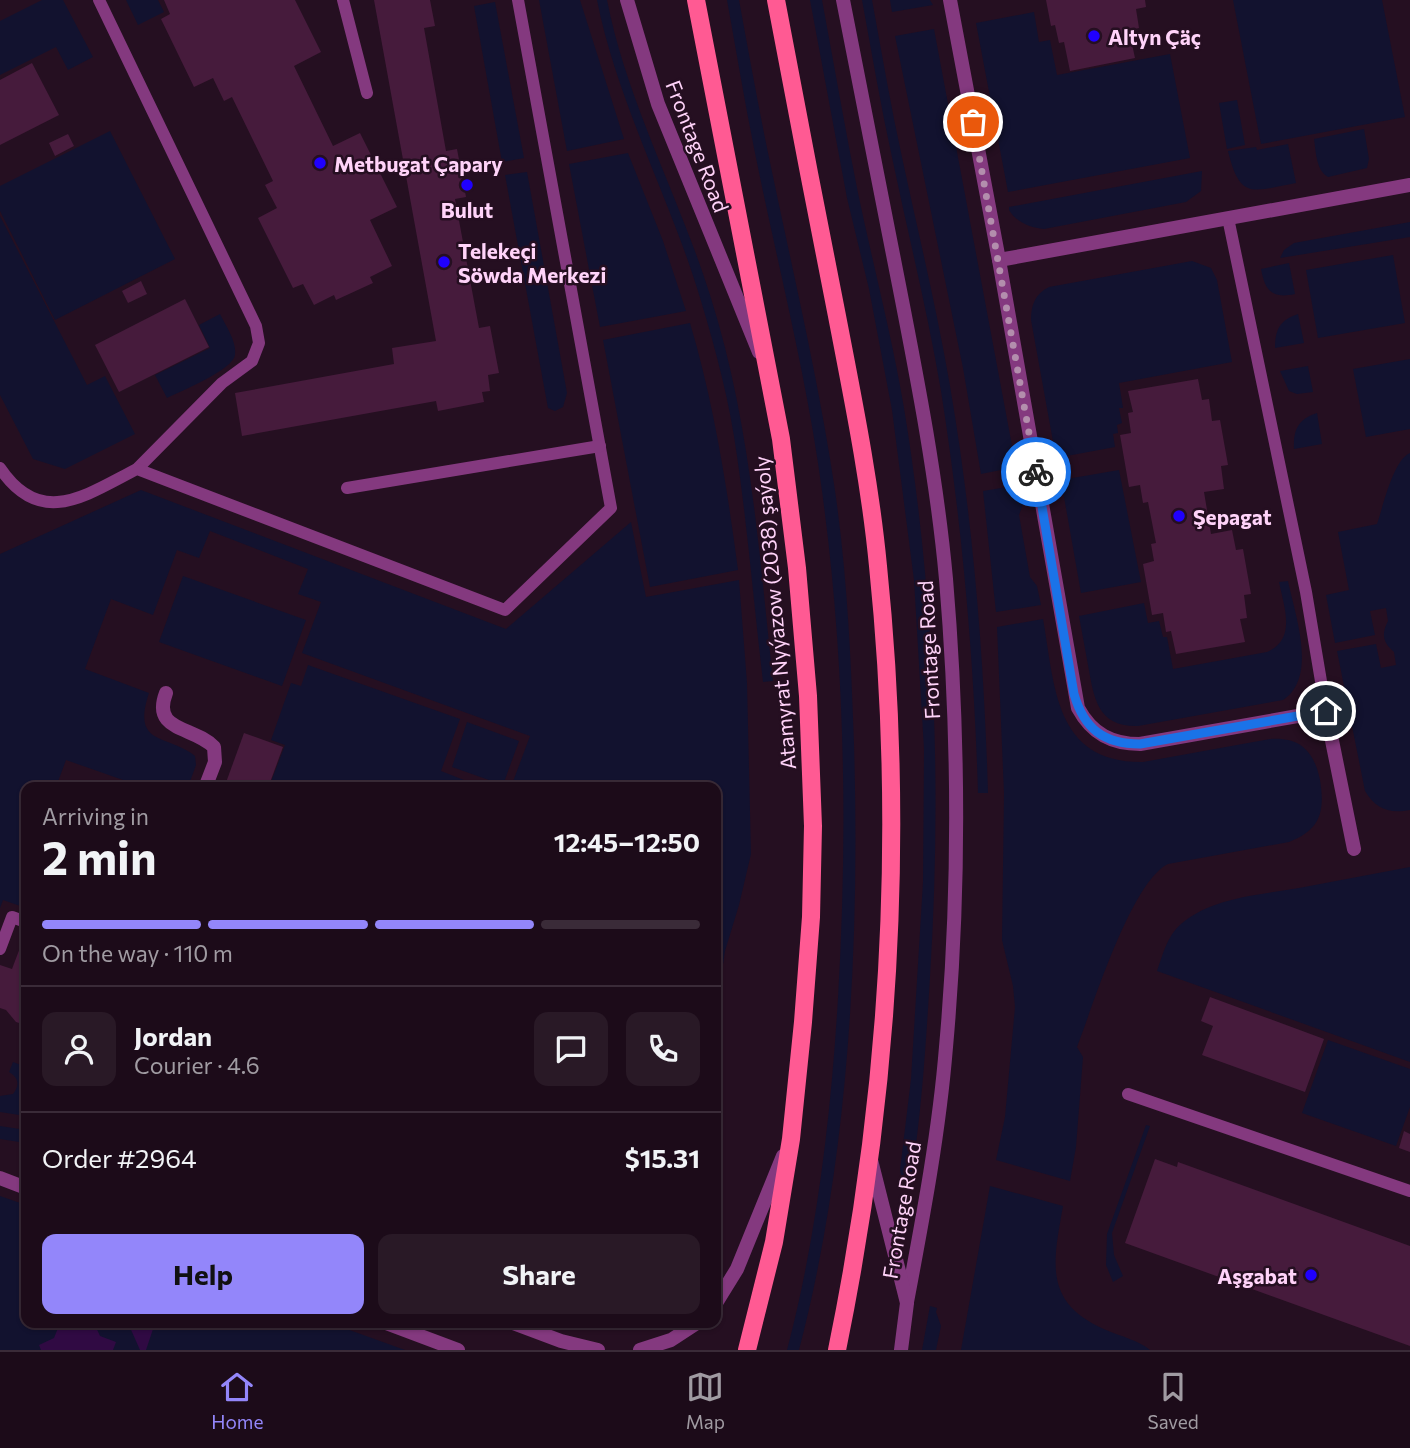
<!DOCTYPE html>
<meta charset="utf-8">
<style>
body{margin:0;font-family:Commissioner,sans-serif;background:#291926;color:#f1f3f6;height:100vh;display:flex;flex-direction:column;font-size:26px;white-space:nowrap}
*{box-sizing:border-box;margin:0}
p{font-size:23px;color:#a09ba2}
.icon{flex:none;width:38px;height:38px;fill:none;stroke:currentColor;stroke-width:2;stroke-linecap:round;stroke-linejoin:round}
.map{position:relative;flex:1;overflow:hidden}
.panel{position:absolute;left:21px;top:782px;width:700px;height:546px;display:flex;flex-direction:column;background:#1c0b19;border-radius:14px;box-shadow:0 2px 5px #0004,0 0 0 2px #3a2b38}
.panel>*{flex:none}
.pin{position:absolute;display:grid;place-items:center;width:60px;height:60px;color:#fff;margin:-30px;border:4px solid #fff;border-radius:50%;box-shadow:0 2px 7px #0007}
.courier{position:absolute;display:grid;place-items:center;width:70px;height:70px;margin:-35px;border:5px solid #1a73e8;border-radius:50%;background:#fff;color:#222;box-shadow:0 2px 9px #0007}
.headline em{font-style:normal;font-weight:700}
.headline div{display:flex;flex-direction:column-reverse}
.headline{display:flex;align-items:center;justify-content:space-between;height:119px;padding:0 21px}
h1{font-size:46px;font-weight:700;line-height:52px}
.bar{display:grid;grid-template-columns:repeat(4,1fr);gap:10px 7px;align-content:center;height:84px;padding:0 21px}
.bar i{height:9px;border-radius:5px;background:#3a2b38}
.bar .selected{background:#9386fa}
.bar p{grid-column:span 4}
.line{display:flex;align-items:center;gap:18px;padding:0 21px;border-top:2px solid #3a2b38}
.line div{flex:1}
.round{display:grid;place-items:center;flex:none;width:74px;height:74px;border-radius:14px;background:#291926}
.cta{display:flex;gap:14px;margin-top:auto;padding:14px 21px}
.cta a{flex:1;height:80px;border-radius:14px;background:#9386fa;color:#111;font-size:28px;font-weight:700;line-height:80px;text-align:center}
.cta a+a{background:#291926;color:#f1f3f6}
.menu{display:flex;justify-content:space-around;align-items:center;height:98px;border-top:2px solid #3a2b38;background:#1c0b19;font-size:19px;color:#a09ba2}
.menu a{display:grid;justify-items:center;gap:4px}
.menu .selected{color:#9386fa}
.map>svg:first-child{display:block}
.green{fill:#12122f}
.water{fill:#300a43}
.building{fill:#461b3c}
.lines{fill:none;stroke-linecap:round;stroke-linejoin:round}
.service{stroke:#84397f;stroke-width:12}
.minor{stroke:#84397f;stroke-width:14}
.tertiary{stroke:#84397f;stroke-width:14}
.primary{stroke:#ff5a93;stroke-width:18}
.done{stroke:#b38ead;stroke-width:7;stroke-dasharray:0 12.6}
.route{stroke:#1a73e8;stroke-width:9}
.poi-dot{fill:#2000fe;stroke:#250f21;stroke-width:2.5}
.labels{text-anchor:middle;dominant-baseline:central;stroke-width:5;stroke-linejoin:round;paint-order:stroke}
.poi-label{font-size:21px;font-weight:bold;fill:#ffd3f9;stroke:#250f21;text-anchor:start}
.street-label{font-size:21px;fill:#ffd3f9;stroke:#250f21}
</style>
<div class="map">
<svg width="1410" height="1350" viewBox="0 0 1410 1350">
<rect width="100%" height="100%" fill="#250f21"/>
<!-- green -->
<g class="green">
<polygon points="42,0 63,0 93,57 68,70 56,47 0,75 0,21"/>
<polygon points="126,0 158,0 164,12 138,25"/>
<polygon points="539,0 580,0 624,139 567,151"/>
<path d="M597 0H607C627 102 679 196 710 295 750 420 759 551 773 681L763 682C754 607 748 531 737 456 730 403 716 351 701 301 671 199 618 105 597 0Z"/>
<path d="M727 0H739C748 49 757 99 767 148 790 260 817 371 834 484 847 570 851 658 854 744 860 941 849 1159 799 1350H787C817 1236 831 1115 838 998 848 829 845 659 822 491 807 376 777 263 754 148 744 99 736 49 727 0Z"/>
<path d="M810 0H822C834 64 845 129 858 193 873 265 892 336 904 408 935 597 942 786 930 977 926 1042 922 1108 912 1173L905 1178 901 1175 900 1170 911 1079 923 882 924 749 914 580 892 410 869 289 847 198Z"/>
<path d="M862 0H872C882 54 891 108 903 162 919 236 937 310 950 386 973 520 984 656 988 793H978C974 658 962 524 941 391 928 314 909 238 893 162 881 108 872 54 862 0Z"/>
<polygon points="890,0 930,0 933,5 892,12"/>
<polygon points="1233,0 1382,0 1405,117 1261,144"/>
<polygon points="495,2 524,158 502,162 474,6"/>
<polygon points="1034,12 1039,42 1050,40 1057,75 1170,54 1190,158 1008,192 976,23"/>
<polygon points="934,29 1016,467 981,474 963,368 895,36"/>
<polygon points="1237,100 1245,145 1227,149 1219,103"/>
<path d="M1364 129 1369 159 1367 168 1328 177C1316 170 1316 152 1314 139Z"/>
<polygon points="110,131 175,259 55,320 0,211 0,186"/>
<path d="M1288 144 1296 183C1253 191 1240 201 1228 151L1256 147 1257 150Z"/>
<polygon points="628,153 663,241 686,311 600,327 569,164"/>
<path d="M1202 171 1201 191 1186 202 1044 229C1030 228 1016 222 1009 210V207Z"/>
<polygon points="527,172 567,393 563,407 555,411 548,408 505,175"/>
<polygon points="0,216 87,385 105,376 135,434 65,469 33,459 0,395"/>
<polygon points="1410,222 1410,237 1280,258 1284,250 1294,243"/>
<polygon points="1393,255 1405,323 1318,338 1306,270"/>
<path d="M1192 261 1211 268 1217 280 1232 362 1119 383 1123 408H1119L1122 423 1117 425 1118 433 1113 434 1115 447 1056 458 1031 320C1031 305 1035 294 1049 287Z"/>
<path d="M1289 263 1295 294C1272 299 1265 291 1261 269Z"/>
<path d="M220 314C226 326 237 342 235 355 233 370 181 391 167 398L155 375 210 348 199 325Z"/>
<path d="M1298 314 1304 343 1275 348C1275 329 1280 320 1298 314Z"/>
<path d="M690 323C714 404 727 487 738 570L650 587 603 340Z"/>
<polygon points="1410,359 1410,429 1366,437 1353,369"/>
<polygon points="1308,366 1313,392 1297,394 1289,391 1280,371"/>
<path d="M1317 413 1322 444 1294 449C1293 430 1298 419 1317 413Z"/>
<path d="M1410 453V810C1389 814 1376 809 1365 791L1337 651 1376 644 1381 668 1396 665 1394 652C1383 643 1381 634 1388 621L1386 608 1370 611 1375 635 1335 643 1326 595 1349 590 1338 532 1377 524C1383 507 1393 460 1410 453Z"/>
<polygon points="1119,470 1141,582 1081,593 1061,480"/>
<polygon points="1020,485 1023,504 1019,515 1030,577 1037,586 1041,605 996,612 983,491"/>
<path d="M141 490 506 629 631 522 646 597 739 580 747 683 751 854 739 905 725 951 716 1011V788L511 787 530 736 302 653 321 602 298 594 308 569 210 531 199 558 177 550 153 615 111 599 85 669 149 693C131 747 168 734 195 756L196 765 188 787H143L66 760 56 787 26 788V908L3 900 0 908V554Z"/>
<polygon points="183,576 306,620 282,686 159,642"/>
<path d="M1288 581C1295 615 1318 677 1283 700L1138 726C1097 727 1094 698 1088 665 1085 649 1082 632 1079 616L1144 603 1148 623 1159 621 1163 637H1167L1173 669 1267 652C1297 639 1284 607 1279 582Z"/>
<path d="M1043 619C1055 686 1054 763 1143 762L1270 739C1300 737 1314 751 1320 780 1325 811 1321 830 1289 842L1168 864C1131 882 1093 1006 1077 1047L1083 1057 1076 1147 1070 1181 996 1160 1005 1117 1015 1007 1013 986 1002 940 1004 793 997 627Z"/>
<polygon points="308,665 460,719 441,771 474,784 473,787 269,787 285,745 271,740 291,683 301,686"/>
<polygon points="467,722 519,741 503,785 452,767"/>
<path d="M1410 867V1062L1157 971C1163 954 1167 936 1181 924 1213 897 1260 895 1299 888 1336 881 1373 874 1410 867Z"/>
<polygon points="1328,1040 1410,1069 1410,1107 1396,1146 1302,1113"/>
<path d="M13 1062 26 1067V1116L0 1112V1096L13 1094C20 1085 19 1078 9 1072Z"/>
<polygon points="1146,1125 1150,1126 1112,1233 1114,1255 1123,1276 1113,1282 1106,1265 1107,1234"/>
<polygon points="0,1126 26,1130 26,1143 0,1139"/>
<path d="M990 1186 1063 1206C1053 1263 1043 1303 1106 1330 1120 1336 1140 1341 1150 1350H961Z"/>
<polygon points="0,1196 26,1205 26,1323 330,1323 405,1350 0,1350"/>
<polygon points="930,1306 937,1308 936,1312 941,1326 936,1350 922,1350"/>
</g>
<!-- water -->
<g class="water">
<polygon points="60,1323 77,1327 86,1323 94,1323 100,1336 116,1342 113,1350 41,1350 39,1345 54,1338"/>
<polygon points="128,1323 155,1323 146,1350 140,1350"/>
</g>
<!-- building -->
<g class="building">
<polygon points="164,0 295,0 321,52 294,66 333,146 360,133 397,207 370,220 392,266 370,277 373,283 336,300 334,295 314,305 303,284 293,288 258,218 277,208 265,185 273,181 232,97 224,101 213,78 194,87 161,19 170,14"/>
<polygon points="374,0 430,0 435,26 424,28 446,151 457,149 466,197 455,199 479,328 490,326 499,373 488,375 490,391 482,392 484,402 438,411 436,401 242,436 235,393 394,364 392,348 436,341"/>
<polygon points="1046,0 1145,0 1146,7 1136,9 1139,28 1129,30 1135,58 1070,71 1064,42 1059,43 1055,25 1051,26"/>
<polygon points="32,63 59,115 0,145 0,80"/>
<polygon points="68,134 74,146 55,156 49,143"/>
<polygon points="141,281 147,294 128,303 122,291"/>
<polygon points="185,299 209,347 119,392 95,345"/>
<polygon points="1198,379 1202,400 1209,399 1212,421 1220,420 1228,465 1221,466 1224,489 1204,492 1211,534 1232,530 1236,550 1243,549 1251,594 1244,595 1247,618 1240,619 1245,642 1176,654 1171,631 1166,632 1163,613 1152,615 1143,564 1154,561 1151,544 1156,543 1148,502 1143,503 1140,485 1129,487 1120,435 1131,433 1128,413 1133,412 1128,391"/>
<polygon points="244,733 283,747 268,788 224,788"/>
<polygon points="26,932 26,1025 16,1022 6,1010 0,1008 0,965 12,969"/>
<polygon points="1210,997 1324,1039 1305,1092 1202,1055 1213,1026 1201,1021"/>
<polygon points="1404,1131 1410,1134 1410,1152 1399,1148"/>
<polygon points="1155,1159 1177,1167 1178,1162 1410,1246 1410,1346 1125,1243"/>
</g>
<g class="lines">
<!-- service -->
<g class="service">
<polyline points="99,0 256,326 259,343 252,361 222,383 137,469"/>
<polyline points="343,0 367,93"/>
<polyline points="1228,218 1306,592 1326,711"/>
<path d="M0 468C41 529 86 495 137 469L505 610 611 508 518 0"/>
<polyline points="347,488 600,446"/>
<polyline points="0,949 12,917 26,922"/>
<polyline points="1128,1094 1410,1191"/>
</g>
<!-- minor -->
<g class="minor">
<polyline points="627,0 658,104 759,352"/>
<path d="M843 0C862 95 880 190 899 285 918 382 937 480 946 579 959 734 960 892 946 1047 939 1133 923 1217 907 1302"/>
<path d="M950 0 999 260 1078 708C1092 734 1112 744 1140 744L1326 711 1354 849"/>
<polyline points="999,260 1410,185"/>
<path d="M166 693C151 732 194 726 214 747L215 762 205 788"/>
</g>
<!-- tertiary -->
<g class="tertiary">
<polyline points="871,1160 907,1303 901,1350"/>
<polyline points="0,1178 26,1188"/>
<polyline points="716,1303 737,1269 783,1156"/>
<polyline points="386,1323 458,1350"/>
<polyline points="513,1323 561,1341 598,1350"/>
<polyline points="640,1350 671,1340 697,1323"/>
</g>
<!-- primary -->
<g class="primary">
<polyline points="696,0 781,439 797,568 808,696 813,826 811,917 803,1022 791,1139 774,1242 747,1350"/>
<path d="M776 0C796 105 816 211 837 316 853 399 870 482 878 566 905 828 890 1092 837 1350"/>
</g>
</g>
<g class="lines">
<!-- done -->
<polyline class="done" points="973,122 1036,472"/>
<!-- route -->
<path class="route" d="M1036 472 1074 694C1084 729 1104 744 1140 744L1326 711"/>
</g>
<!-- markers -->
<g class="poi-dot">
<circle cx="1094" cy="36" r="7"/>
<circle cx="320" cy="163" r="7"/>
<circle cx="467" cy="185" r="7"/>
<circle cx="444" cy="262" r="7"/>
<circle cx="1179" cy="516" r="7"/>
<circle cx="1311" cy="1275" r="7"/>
</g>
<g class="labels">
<!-- poi labels -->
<g class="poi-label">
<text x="1108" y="36">Altyn Çäç</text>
<text x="334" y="163">Metbugat Çapary</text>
<text x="467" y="209" text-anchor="middle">Bulut</text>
<text x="458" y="250">Telekeçi<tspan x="458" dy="24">Söwda Merkezi</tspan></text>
<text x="1193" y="516">Şepagat</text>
<text x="1297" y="1275" text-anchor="end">Aşgabat</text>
</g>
<!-- street labels -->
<g class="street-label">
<text transform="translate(698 146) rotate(69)">Frontage Road</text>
<text transform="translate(774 613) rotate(-95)">Atamyrat Nyýazow (2038) şaýoly</text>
<text transform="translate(928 650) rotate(-93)">Frontage Road</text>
<text transform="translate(901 1210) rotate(-80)">Frontage Road</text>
</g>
</g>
</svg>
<div class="pin" style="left:973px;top:122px;background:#ea580c"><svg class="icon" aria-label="bag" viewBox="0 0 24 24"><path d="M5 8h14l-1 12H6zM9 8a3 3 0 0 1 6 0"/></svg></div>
<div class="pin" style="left:1326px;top:711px;background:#1f2937"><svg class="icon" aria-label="home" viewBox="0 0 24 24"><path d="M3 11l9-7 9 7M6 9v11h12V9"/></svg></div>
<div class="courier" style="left:1036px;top:472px"><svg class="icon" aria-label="bike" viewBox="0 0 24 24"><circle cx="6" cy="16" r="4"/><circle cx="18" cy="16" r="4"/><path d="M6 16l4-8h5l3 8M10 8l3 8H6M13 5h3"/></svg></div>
<section class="panel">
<div class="headline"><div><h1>2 min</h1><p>Arriving in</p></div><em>12:45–12:50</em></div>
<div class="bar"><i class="selected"></i><i class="selected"></i><i class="selected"></i><i></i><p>On the way · 110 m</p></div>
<div class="line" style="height:126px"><a class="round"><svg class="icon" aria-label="person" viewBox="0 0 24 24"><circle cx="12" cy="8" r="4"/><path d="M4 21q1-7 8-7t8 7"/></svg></a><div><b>Jordan</b><p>Courier · 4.6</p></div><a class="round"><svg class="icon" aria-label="chat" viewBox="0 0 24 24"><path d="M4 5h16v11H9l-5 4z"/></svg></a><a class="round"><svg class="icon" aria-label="phone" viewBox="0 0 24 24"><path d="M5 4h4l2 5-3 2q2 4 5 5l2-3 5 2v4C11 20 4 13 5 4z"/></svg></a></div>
<div class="line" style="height:91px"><div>Order #2964</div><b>$15.31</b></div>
<div class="cta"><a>Help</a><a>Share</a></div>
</section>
</div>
<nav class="menu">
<a class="selected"><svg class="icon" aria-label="home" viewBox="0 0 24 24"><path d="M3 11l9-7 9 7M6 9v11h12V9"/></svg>Home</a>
<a><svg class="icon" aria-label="map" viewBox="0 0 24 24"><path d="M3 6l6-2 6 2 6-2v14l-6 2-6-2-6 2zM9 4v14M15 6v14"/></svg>Map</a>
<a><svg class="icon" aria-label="saved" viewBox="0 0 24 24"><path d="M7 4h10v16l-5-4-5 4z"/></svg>Saved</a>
</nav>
